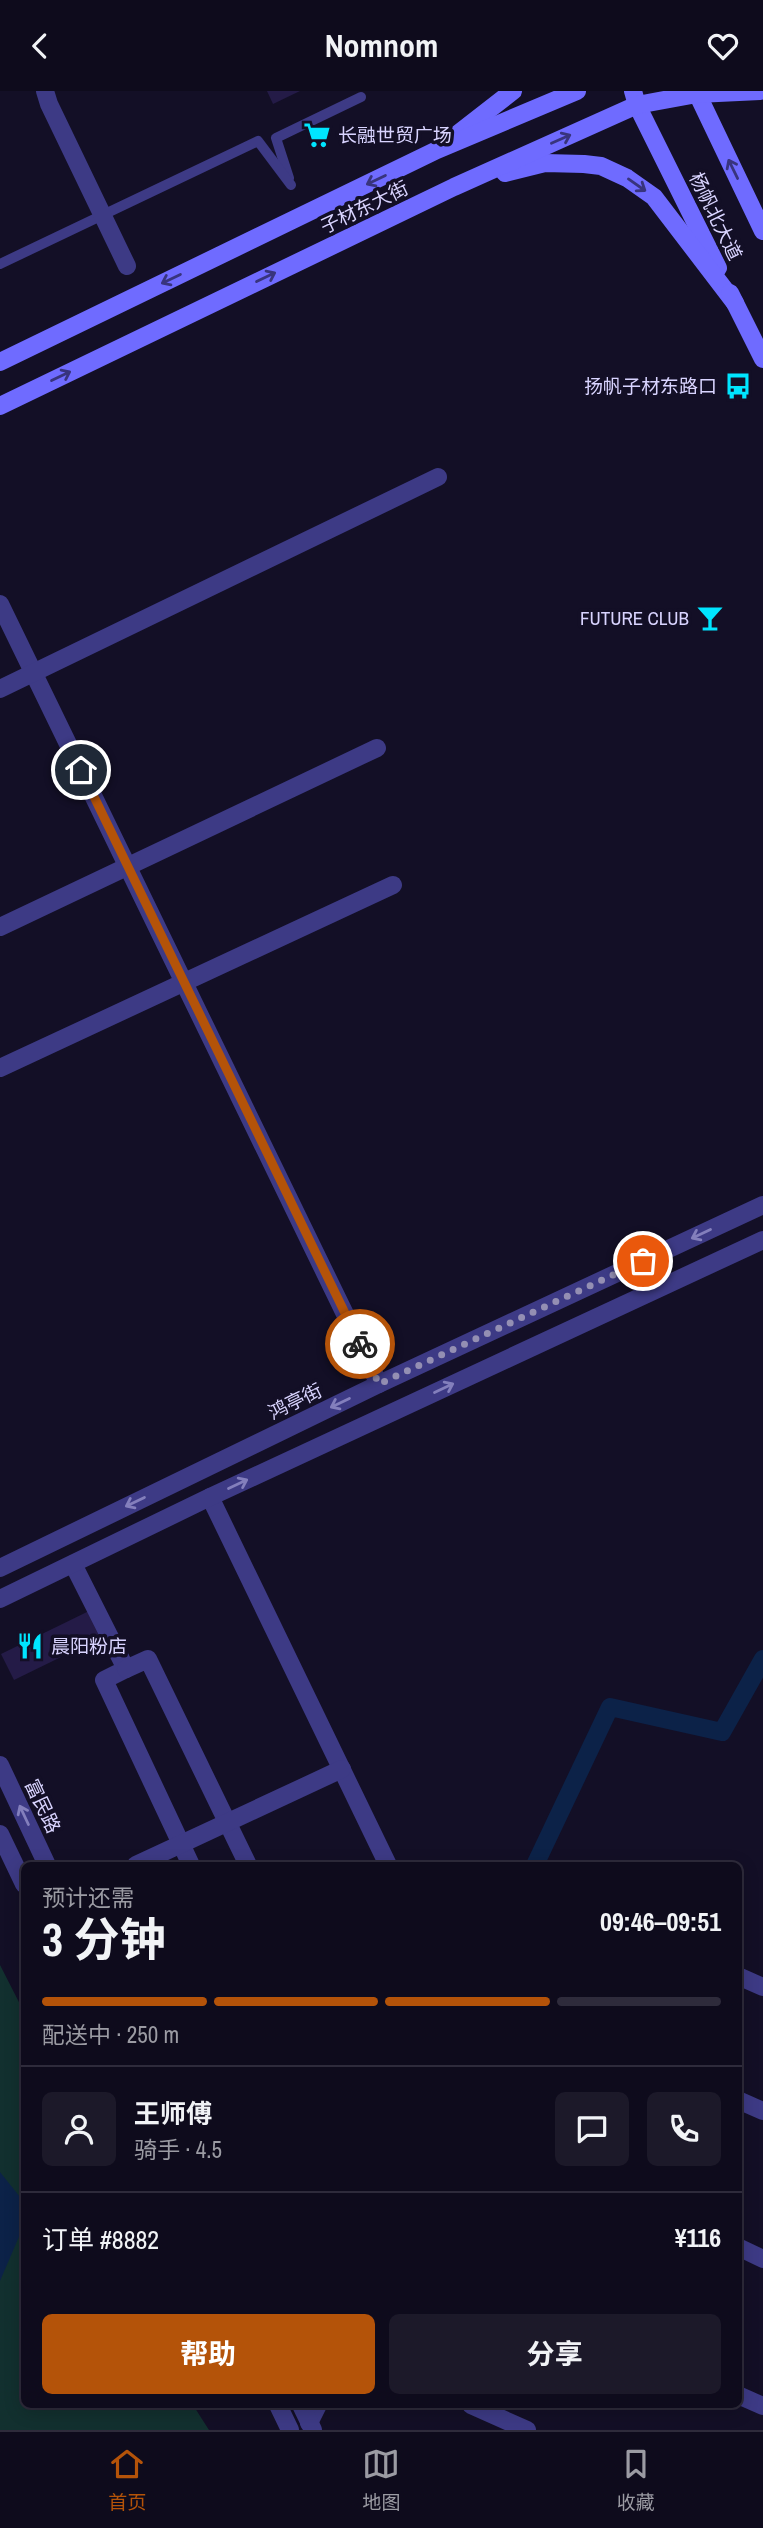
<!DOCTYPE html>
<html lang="zh">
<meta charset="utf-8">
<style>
body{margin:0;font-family:"Archivo Narrow","Noto Sans SC",sans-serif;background:#1c1929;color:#f1f3f6;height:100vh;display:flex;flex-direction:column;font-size:26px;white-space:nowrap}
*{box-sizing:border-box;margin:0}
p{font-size:23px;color:#9b9ba3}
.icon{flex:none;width:38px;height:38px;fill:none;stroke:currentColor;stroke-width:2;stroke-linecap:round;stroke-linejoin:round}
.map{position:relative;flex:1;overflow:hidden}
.sheet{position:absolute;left:21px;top:1771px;width:721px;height:546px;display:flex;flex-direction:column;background:#0e0b1c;border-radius:10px;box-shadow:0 4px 18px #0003,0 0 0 2px #2e2b3b}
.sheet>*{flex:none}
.pin{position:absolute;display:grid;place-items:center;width:60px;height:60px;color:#fff;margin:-30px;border:4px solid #fff;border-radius:50%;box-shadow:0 2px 7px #0007}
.courier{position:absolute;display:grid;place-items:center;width:70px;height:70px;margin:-35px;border:5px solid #b45309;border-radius:50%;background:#fff;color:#222;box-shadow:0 2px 9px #0007}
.head em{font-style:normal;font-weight:700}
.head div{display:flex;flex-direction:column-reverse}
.head{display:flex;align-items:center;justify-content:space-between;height:119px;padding:0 21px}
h1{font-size:46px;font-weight:700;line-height:52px}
.bar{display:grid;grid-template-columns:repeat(4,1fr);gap:10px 7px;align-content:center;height:84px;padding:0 21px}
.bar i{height:9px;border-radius:5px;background:#2e2b3b}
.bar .active{background:#b45309}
.bar p{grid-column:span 4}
.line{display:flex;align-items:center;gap:18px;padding:0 21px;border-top:2px solid #2e2b3b}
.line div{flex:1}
.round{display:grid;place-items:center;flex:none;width:74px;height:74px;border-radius:10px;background:#1c1929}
.primary-button{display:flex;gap:14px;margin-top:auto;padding:14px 21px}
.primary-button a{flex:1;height:80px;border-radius:10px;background:#b45309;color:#fff;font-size:28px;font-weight:700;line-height:80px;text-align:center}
.primary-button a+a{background:#1c1929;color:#f1f3f6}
header{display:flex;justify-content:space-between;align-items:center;height:91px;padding:0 21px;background:#0e0b1c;font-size:32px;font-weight:700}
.dock{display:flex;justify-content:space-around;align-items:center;height:98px;border-top:2px solid #2e2b3b;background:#0e0b1c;font-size:19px;color:#9b9ba3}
.dock a{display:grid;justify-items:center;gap:4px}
.dock .active{color:#b45309}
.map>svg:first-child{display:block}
.green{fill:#12302f}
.water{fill:#0c2248}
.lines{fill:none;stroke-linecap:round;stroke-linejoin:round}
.canal{stroke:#0c2248;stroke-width:18}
.building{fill:#241b47}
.service{stroke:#3d3a85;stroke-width:10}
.minor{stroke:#3d3a85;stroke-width:18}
.tertiary{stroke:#3d3a85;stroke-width:18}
.secondary{stroke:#6f6bff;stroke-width:18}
.oneway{stroke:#38347d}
.oneway2{stroke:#837fbc}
.done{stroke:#948fb3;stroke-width:7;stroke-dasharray:0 12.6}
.route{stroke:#b45309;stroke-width:9}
.labels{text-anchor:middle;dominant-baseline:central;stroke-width:7;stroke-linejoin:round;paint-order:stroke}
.poi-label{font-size:19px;fill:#d9d4ff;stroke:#130f26;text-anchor:start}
.street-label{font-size:19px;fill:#d9d4ff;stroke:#130f26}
</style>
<header><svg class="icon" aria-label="back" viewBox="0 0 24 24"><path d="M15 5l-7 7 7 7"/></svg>Nomnom<svg class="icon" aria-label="heart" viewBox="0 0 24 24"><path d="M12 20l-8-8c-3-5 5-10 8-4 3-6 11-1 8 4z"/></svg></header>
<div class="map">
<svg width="763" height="2339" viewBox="0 0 763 2339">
<rect width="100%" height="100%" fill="#130f26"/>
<!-- green -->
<polygon class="green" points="0,1874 24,1921 24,2314 193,2314 209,2339 0,2339"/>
<!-- water -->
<polygon class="water" points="0,2081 24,2111 24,2134 0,2190"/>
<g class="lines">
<!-- canal -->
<polyline class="canal" points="535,1774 610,1616 722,1641 763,1568"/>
</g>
<!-- building -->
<g class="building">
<polygon points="267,0 300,0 273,13"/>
<polygon points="89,1520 102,1546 14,1589 1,1563"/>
</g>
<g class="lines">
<!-- service -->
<g class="service">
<polyline points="289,87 276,47 361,6"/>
<polyline points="0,173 258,50 291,94"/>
</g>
<!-- minor -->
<g class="minor">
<polyline points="45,0 49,13 127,175"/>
<polyline points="0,513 379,1293"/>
<polyline points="0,598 438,386"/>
<polyline points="0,836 377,657"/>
<polyline points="0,977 393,794"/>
<polyline points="210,1406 388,1774"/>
<polyline points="73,1473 126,1578 104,1589 191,1774"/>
<polyline points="126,1578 148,1568 248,1774"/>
<polyline points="136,1774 342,1678"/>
<polyline points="738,1885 763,1896"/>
<polyline points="738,2009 763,2020"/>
<polyline points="738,2156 763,2168"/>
<polyline points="738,2304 763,2315"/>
<polyline points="471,2314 527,2339"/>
<polyline points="309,2332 318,2314"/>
</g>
<!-- tertiary -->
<g class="tertiary">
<polyline points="0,1477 379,1293 763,1114"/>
<polyline points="0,1508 210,1406 763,1149"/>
<polyline points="0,1674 47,1774"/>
<polyline points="0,1743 24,1793"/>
<polyline points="278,2314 290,2339"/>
<polyline points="301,2314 313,2339"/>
</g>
<!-- secondary -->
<g class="secondary">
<polyline points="633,0 637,14 718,177"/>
<polyline points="696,0 763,140"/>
<polyline points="455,45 513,0"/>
<polyline points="505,82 545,72 584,73 601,75 627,87 654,106 735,212"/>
<polyline points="730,202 763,268"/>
<polyline points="0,271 437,59 577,0"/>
<polyline points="0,315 454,96 637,14 697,3 760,0"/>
</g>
</g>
<!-- one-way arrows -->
<defs><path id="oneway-shaft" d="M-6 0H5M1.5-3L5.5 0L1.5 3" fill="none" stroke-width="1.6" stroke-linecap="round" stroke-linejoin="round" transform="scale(1.75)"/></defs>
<g class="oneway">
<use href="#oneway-shaft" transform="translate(561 48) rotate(-24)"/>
<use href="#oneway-shaft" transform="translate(733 78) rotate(-116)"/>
<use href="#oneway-shaft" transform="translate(376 89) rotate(154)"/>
<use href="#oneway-shaft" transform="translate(637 94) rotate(35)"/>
<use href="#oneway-shaft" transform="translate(266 186) rotate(-26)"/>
<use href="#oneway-shaft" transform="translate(171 188) rotate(154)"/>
<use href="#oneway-shaft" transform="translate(61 285) rotate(-26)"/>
</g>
<g class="oneway2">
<use href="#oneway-shaft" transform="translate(701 1143) rotate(155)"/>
<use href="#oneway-shaft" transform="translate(444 1297) rotate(-25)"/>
<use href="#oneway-shaft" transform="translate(340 1312) rotate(154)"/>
<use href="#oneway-shaft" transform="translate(238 1393) rotate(-25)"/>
<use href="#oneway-shaft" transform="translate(135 1411) rotate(154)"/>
<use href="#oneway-shaft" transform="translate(24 1724) rotate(-115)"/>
</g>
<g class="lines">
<!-- done -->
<polyline class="done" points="360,1253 379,1293 643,1170"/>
<!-- route -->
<polyline class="route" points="81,679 360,1253"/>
</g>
<!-- icons -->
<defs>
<g id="supermarket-bare" transform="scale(2.1)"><path d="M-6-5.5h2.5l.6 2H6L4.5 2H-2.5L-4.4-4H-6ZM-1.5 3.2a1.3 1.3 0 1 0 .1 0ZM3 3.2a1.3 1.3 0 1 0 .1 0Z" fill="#00e5ff" stroke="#130f26" stroke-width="2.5" paint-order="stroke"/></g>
<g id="bus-bare" transform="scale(2.1)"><path d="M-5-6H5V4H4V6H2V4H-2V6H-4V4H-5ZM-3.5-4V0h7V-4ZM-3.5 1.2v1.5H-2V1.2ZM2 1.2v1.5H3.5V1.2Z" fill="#00e5ff" stroke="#130f26" stroke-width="2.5" paint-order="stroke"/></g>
<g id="bar-bare" transform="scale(2.1)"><path d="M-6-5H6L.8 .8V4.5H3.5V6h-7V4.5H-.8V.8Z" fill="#00e5ff" stroke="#130f26" stroke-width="2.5" paint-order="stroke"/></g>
<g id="restaurant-bare" transform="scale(2.1)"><path d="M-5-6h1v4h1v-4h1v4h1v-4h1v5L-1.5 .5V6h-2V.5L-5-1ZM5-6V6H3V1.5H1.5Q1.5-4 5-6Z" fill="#00e5ff" stroke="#130f26" stroke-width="2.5" paint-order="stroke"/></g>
</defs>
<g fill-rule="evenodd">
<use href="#supermarket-bare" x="317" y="44"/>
<use href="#bus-bare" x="738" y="295"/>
<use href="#bar-bare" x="710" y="527"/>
<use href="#restaurant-bare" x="30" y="1555"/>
</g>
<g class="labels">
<!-- poi labels -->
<g class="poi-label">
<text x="338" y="44">长融世贸广场</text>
<text x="717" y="295" text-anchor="end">扬帆子材东路口</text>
<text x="689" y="527" text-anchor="end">FUTURE CLUB</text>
<text x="51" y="1555">晨阳粉店</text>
</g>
<!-- street labels -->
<g class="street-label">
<text transform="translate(364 116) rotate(-26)">子材东大街</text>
<text transform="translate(716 125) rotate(64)">杨帆北大道</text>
<text transform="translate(295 1310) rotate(-26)">鸿亭街</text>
<text transform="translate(43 1715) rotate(65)">富民路</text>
</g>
</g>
</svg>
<div class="pin" style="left:643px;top:1170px;background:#ea580c"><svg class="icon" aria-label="bag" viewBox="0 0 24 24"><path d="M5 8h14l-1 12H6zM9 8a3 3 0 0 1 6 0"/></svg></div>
<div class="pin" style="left:81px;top:679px;background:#1f2937"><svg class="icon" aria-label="home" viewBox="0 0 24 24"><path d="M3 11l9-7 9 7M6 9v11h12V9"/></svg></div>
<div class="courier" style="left:360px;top:1253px"><svg class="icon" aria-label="bike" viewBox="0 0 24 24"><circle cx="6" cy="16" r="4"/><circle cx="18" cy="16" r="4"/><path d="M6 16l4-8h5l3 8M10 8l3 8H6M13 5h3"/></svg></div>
<section class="sheet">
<div class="head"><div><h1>3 分钟</h1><p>预计还需</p></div><em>09:46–09:51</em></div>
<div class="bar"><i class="active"></i><i class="active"></i><i class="active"></i><i></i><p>配送中 · 250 m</p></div>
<div class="line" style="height:126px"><a class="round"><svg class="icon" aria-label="person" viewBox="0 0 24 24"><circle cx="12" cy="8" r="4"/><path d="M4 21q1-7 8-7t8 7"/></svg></a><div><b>王师傅</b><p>骑手 · 4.5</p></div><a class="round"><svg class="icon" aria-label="chat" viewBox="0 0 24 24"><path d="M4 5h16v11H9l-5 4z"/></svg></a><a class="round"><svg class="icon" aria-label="phone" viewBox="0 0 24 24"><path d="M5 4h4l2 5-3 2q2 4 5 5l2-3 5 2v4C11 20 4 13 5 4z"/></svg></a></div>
<div class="line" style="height:91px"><div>订单 #8882</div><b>¥116</b></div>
<div class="primary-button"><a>帮助</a><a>分享</a></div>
</section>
</div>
<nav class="dock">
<a class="active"><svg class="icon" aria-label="home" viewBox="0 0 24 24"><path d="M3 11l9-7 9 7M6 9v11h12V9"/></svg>首页</a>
<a><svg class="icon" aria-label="map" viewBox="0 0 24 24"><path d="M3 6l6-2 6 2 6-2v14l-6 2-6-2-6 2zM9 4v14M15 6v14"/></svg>地图</a>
<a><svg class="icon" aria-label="saved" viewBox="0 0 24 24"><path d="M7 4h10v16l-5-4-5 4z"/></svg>收藏</a>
</nav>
